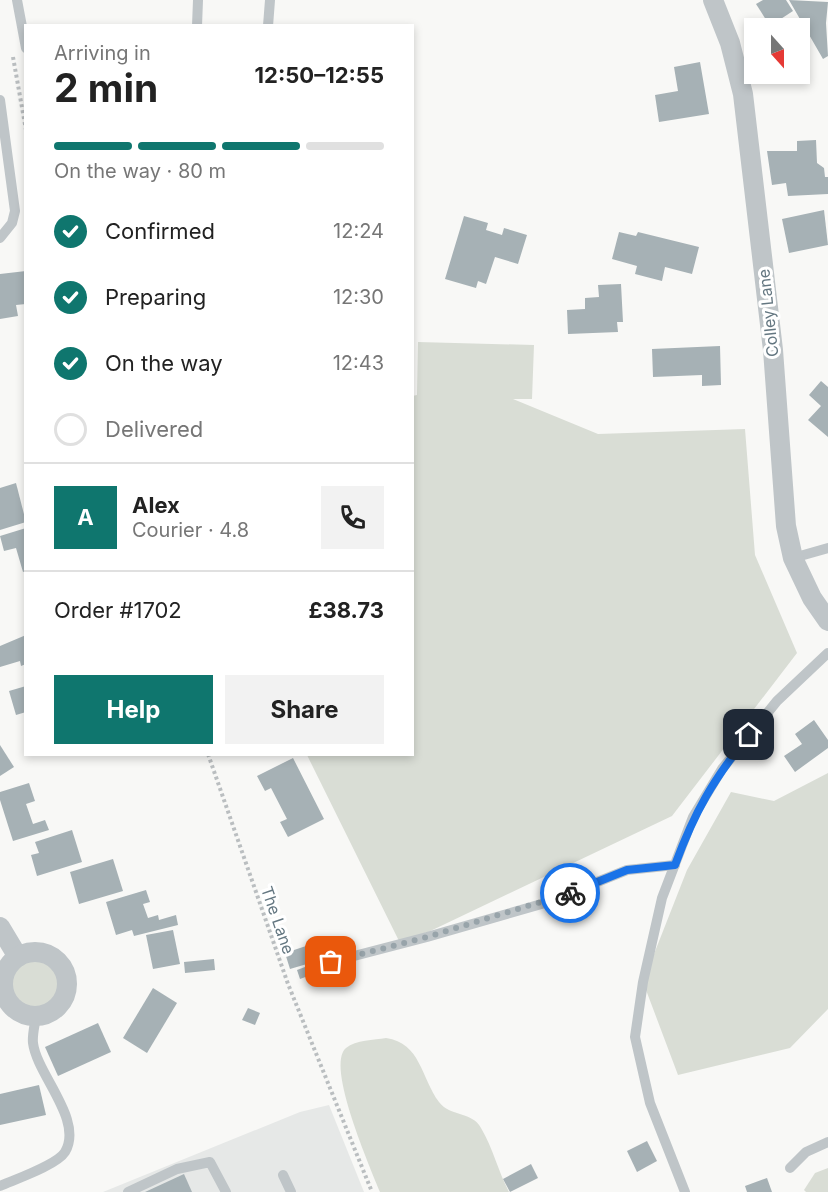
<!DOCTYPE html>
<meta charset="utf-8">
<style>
body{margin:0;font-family:Inter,sans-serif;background:#f2f2f2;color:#222;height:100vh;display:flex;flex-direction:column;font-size:22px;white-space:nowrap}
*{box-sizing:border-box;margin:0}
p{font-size:20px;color:#767676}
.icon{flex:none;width:33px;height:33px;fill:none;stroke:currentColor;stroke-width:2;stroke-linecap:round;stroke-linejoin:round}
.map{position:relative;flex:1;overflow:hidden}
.details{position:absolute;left:24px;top:24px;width:390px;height:732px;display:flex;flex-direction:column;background:#fff;border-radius:0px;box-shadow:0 3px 9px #0003}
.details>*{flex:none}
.needle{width:39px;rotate:159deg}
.tools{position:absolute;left:744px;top:18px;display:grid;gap:12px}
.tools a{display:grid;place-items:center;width:66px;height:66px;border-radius:0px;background:#fff;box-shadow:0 3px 9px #0003;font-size:30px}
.pin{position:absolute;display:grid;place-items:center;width:51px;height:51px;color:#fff;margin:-26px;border-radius:12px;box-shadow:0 3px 9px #0006}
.courier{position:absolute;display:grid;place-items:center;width:60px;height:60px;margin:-30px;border:4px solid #1a73e8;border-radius:50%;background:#fff;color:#222;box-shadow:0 2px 8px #0007}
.summary em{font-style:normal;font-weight:700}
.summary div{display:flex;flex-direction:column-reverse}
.summary{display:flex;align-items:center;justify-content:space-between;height:102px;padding:0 30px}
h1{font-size:39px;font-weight:700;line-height:45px}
.bar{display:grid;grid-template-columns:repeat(4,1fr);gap:9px 6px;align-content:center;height:72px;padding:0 30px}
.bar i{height:8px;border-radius:4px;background:#e0e0e0}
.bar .on{background:#0f766e}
.bar p{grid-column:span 4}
.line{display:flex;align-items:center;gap:15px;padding:0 30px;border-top:2px solid #e0e0e0}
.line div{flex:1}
.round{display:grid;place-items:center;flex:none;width:63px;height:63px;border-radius:0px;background:#f2f2f2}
ol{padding:0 30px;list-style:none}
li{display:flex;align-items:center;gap:18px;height:66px}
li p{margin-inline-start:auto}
li .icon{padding:6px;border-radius:50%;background:#0f766e;color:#fff;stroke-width:4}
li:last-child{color:#767676}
li i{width:33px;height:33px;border:3px solid #e0e0e0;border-radius:50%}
.cta{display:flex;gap:12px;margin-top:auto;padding:12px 30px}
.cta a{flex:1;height:69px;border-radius:0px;background:#0f766e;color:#fff;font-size:24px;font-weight:700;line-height:69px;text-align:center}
.cta a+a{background:#f2f2f2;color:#222}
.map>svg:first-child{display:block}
.built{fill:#e6e8e7}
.green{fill:#d9ddd5}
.building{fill:#a6b1b5}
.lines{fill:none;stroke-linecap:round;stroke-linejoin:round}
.path{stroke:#babec0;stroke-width:4;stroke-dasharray:3 3;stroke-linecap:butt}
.service{stroke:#bfc5c8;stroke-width:10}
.minor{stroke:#bfc5c8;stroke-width:20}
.done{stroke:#98a4aa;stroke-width:6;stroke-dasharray:0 10.8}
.route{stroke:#1a73e8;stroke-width:8}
.labels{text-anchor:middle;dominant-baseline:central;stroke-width:6;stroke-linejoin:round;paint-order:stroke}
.street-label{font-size:16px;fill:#647781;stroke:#fff}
</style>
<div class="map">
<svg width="828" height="1192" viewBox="0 0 828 1192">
<rect width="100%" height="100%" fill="#f8f8f6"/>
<!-- built -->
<polygon class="built" points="329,1105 364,1192 103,1192 300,1112"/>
<!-- green -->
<g class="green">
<polygon points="418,342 534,345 532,399 513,399 598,434 745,429 755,555 797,653 672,816 401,945 307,755 412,754 412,396 417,395"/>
<polygon points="828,773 828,1009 790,1048 678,1075 643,982 687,870 731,792 774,801"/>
<circle cx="35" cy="984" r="23"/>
<path d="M386 1038C421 1043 421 1078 439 1102 450 1117 472 1111 481 1128 493 1148 498 1171 509 1192H380C371 1169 325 1065 346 1048 356 1040 374 1040 386 1038Z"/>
<polygon points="828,1168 828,1192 806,1192 804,1190 815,1173"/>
</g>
<!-- building -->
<g class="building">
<polygon points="763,0 786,0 793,11 770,26 756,4"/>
<polygon points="789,0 828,2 826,23 828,56 823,59"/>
<polygon points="700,62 709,114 659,122 655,95 678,91 674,67"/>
<polygon points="816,140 817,163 824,168 825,177 828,177 828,194 788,196 786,183 772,185 767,151 797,151 797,141"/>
<polygon points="824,210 828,245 789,253 782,219"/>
<polygon points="464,216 488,223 486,230 502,235 504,228 527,235 518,264 495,257 486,284 478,281 476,288 445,279"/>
<polygon points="619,232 636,236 638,232 699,247 692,274 665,267 662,281 635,274 637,266 612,259"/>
<polygon points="26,271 26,304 16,305 18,316 0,319 0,274"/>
<polygon points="621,284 623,322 617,322 618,332 568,334 567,310 585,309 585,298 599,297 598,285"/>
<polygon points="720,346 721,385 702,386 702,375 653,377 652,349"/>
<polygon points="821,381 828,387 828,437 808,420 821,406 809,395"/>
<polygon points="16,483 26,522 0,530 0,488"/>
<polygon points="26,528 26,571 23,572 16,548 4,551 0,536"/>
<polygon points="26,635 26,664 21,666 20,661 0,667 0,646"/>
<polygon points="26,686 26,712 16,715 9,691"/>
<polygon points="814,720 828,740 828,748 795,772 784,756 802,744 795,734"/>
<polygon points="0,745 14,767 0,776"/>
<polygon points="293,758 324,819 288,837 280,822 287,819 271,788 265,791 257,776"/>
<polygon points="29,783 35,801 26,804 33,824 45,820 49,830 13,841 0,800 0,792"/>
<polygon points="72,830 82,862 37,876 31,855 39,853 35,842"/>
<polygon points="113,859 123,891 79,904 70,872"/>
<polygon points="146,890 150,902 143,904 148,918 158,915 159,920 176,915 178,925 134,936 132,930 116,935 106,902"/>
<polygon points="173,930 180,964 153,969 146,935"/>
<polygon points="312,944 317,961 290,969 285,953"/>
<polygon points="214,959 215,970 185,973 184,962"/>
<polygon points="313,964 316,973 300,979 297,970"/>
<polygon points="153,988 177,1003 147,1053 123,1038"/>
<polygon points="248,1008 260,1013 255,1025 242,1020"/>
<polygon points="98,1023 111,1052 58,1076 45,1047"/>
<polygon points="39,1085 46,1115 0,1125 0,1094"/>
<polygon points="647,1141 657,1161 637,1172 627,1151"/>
<polygon points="531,1164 538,1178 510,1192 503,1179"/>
<polygon points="184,1174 192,1192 145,1192"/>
<polygon points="767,1178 772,1192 747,1192 745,1186"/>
</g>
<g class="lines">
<!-- path -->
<g class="path">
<polyline points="13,57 26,130"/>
<polyline points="208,754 288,984 372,1192"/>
</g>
<!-- service -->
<g class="service">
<polyline points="17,0 26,48"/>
<polyline points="197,26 198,0"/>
<polyline points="268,26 270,0"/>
<polyline points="0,100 15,211 12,223 0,238"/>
<polyline points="793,558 828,548"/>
<polyline points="331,962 427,937 545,903 627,870 675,865"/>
<polyline points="790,1168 806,1152 828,1142"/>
<polyline points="283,1175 291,1192"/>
<path d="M0 1186C16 1179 57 1165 65 1152 84 1120 37 1075 33 1043 32 1035 35 1024 36 1016"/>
<polyline points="128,1192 177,1169 210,1162 226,1192"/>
<polyline points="685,1192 650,1103 635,1037 643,982 662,898 693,817 722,769 777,701 828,653"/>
</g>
<!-- minor -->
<g class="minor">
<polyline points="713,0 730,43 743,94 773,350 786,526 793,558 812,598 828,621"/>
<polyline points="0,927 18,957"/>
<circle cx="35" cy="984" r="32"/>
</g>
</g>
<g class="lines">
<!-- done -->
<polyline class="done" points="331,962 427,937 570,893"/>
<!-- route -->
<path class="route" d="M570 893 627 870 675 865C695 811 713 780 749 735"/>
</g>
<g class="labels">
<!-- street labels -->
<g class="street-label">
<text transform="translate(768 313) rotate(-96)">Colley Lane</text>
<text transform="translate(278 920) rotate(71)">The Lane</text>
</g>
</g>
</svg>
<div class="tools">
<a><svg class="needle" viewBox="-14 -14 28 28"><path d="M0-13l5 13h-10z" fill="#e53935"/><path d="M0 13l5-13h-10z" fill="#767676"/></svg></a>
</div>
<div class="pin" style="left:331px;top:962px;background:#ea580c"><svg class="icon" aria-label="bag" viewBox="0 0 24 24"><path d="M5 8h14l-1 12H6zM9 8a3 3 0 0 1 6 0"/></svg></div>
<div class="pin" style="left:749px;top:735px;background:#1f2937"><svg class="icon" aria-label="home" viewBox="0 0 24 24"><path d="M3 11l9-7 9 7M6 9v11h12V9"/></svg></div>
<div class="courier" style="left:570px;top:893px"><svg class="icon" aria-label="bike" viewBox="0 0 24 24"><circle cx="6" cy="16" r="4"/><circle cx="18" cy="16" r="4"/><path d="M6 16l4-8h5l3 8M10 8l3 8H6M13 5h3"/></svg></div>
<section class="details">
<div class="summary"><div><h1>2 min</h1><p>Arriving in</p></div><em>12:50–12:55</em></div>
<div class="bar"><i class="on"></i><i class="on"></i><i class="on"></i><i></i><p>On the way · 80 m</p></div>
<ol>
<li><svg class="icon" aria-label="check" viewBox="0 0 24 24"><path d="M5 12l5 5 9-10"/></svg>Confirmed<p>12:24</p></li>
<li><svg class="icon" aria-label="check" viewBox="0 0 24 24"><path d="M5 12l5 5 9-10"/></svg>Preparing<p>12:30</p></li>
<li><svg class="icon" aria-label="check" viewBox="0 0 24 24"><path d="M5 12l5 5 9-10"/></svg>On the way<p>12:43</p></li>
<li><i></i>Delivered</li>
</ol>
<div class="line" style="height:108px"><b class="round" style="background:#0f766e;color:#fff">A</b><div><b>Alex</b><p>Courier · 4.8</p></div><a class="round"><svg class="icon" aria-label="phone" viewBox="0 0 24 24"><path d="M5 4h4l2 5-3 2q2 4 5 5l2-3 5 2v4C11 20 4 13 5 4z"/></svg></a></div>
<div class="line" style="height:78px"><div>Order #1702</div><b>£38.73</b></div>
<div class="cta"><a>Help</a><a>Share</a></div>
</section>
</div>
